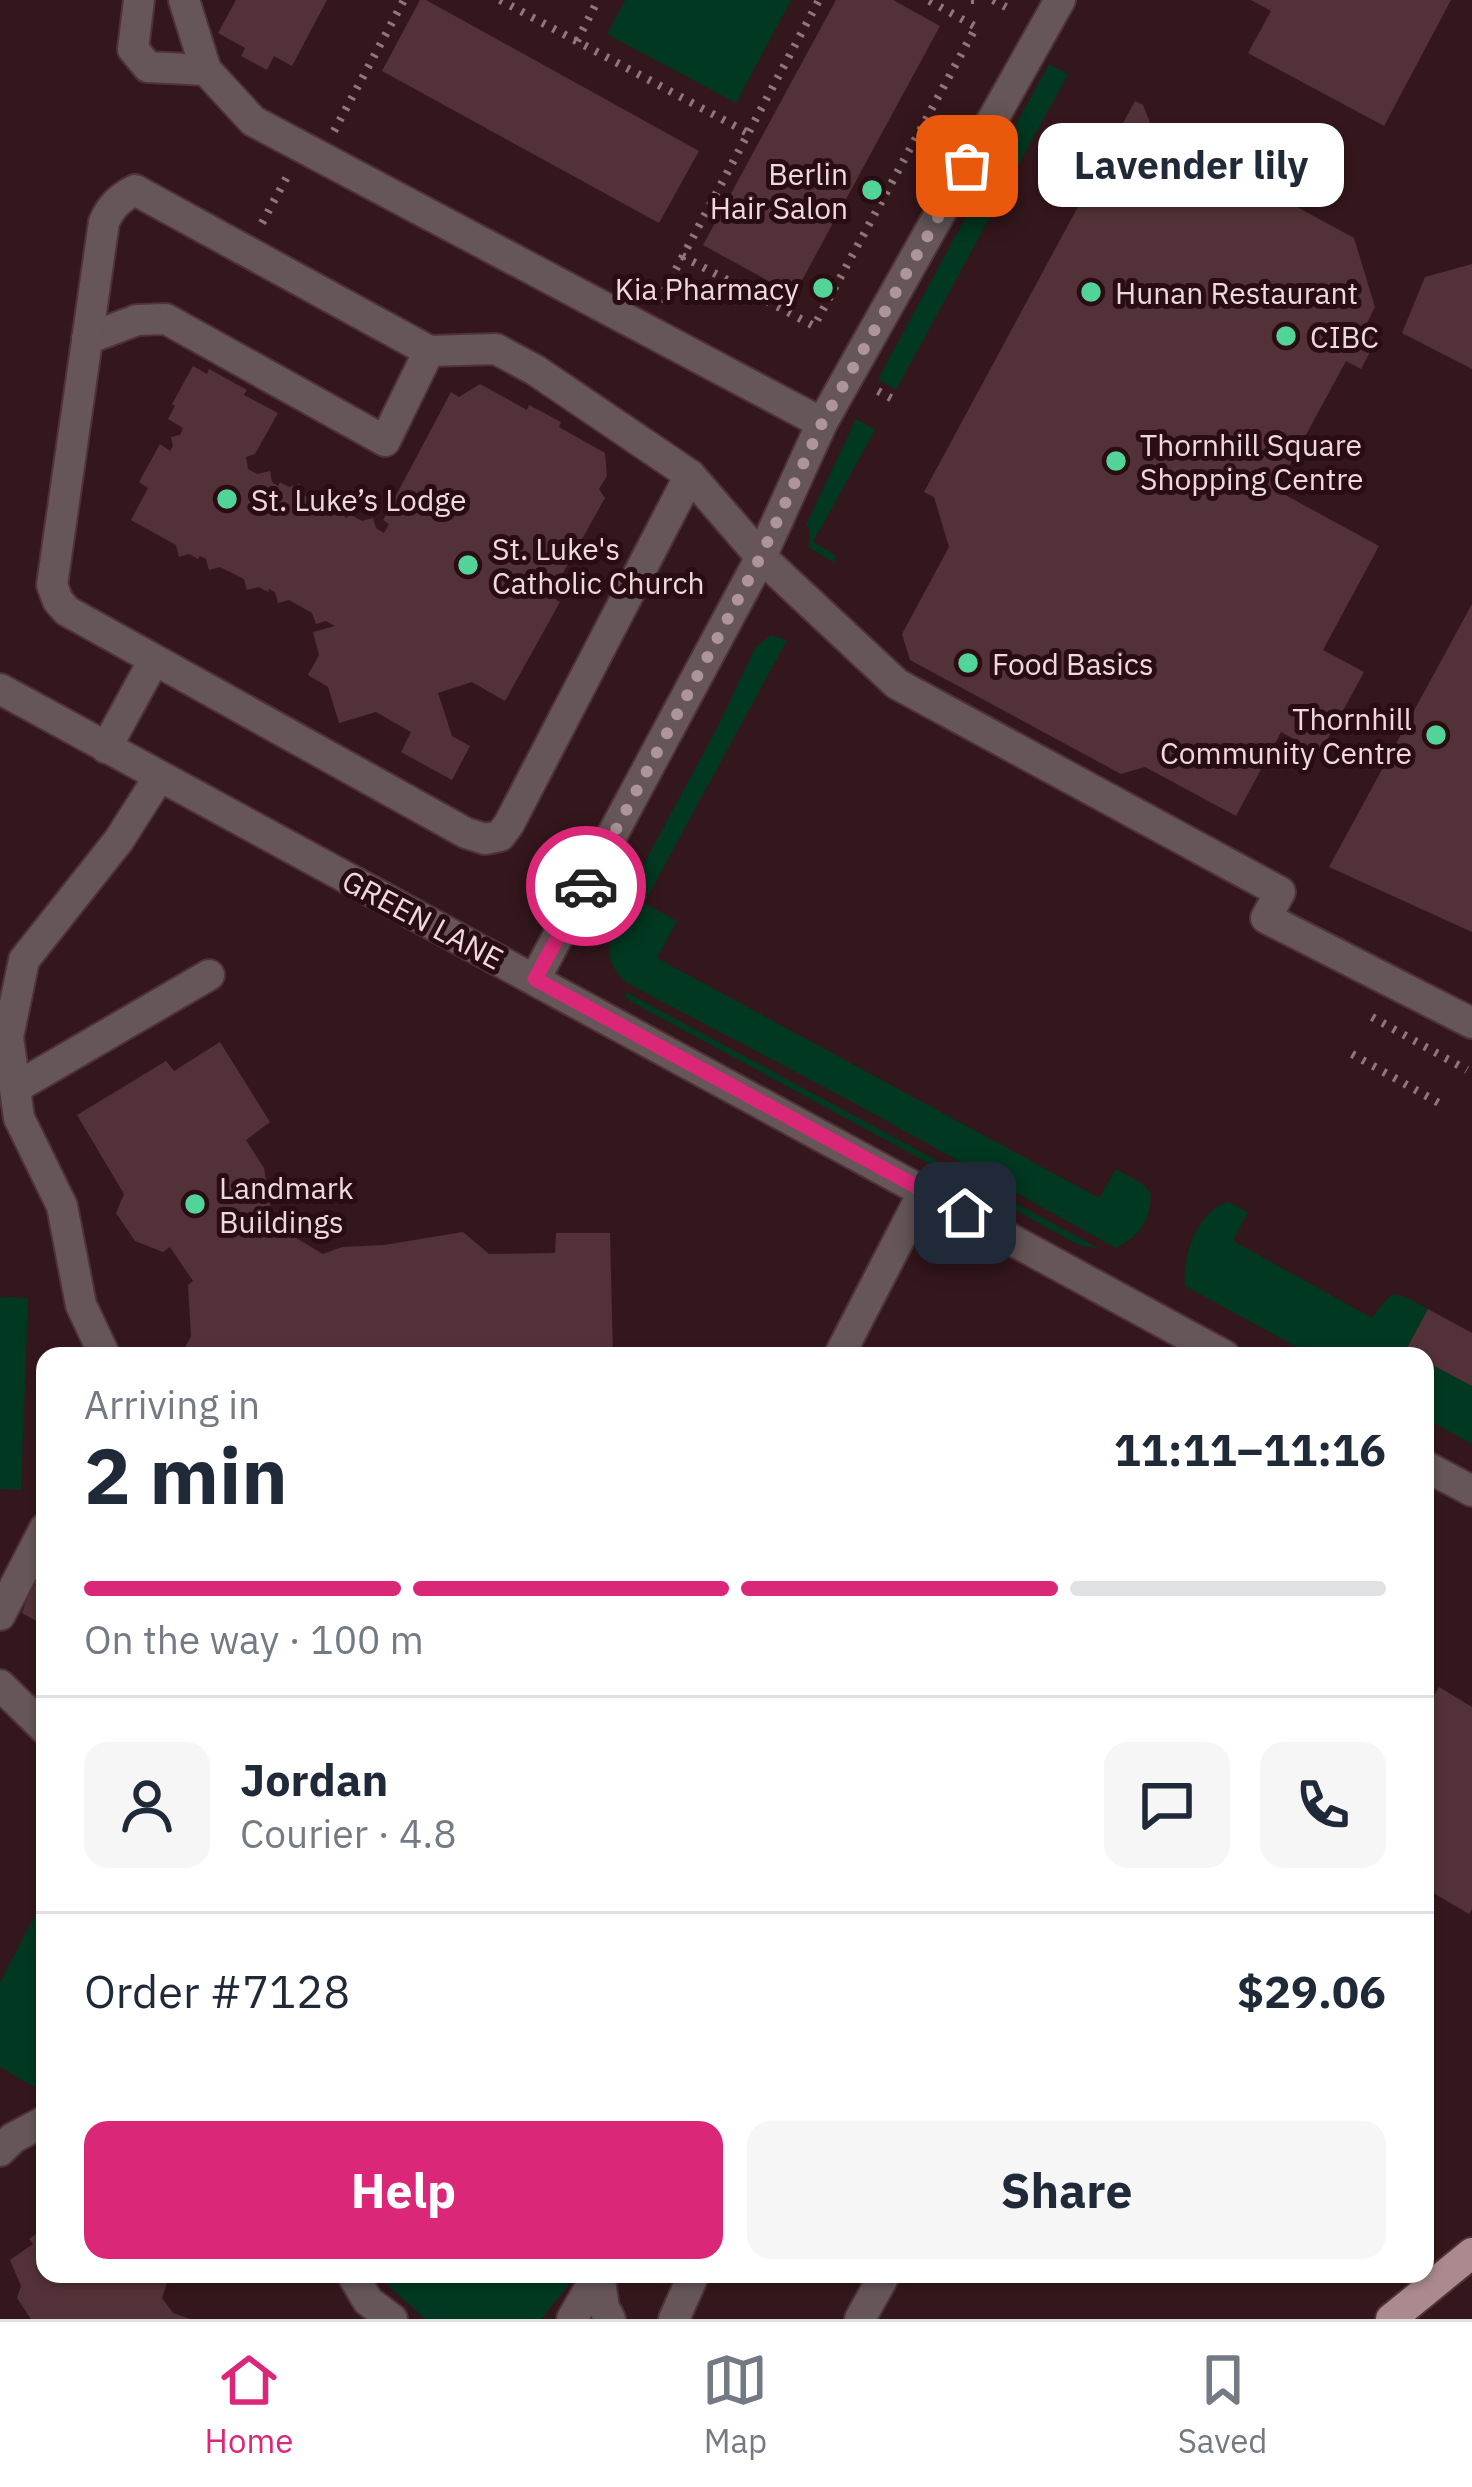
<!DOCTYPE html>
<meta charset="utf-8">
<style>
body{margin:0;font-family:"IBM Plex Sans",sans-serif;background:#f6f6f7;color:#1f2937;height:100vh;display:flex;flex-direction:column;font-size:45px;white-space:nowrap}
*{box-sizing:border-box;margin:0}
p{font-size:39px;color:#747a83}
.icon{flex:none;width:66px;height:66px;fill:none;stroke:currentColor;stroke-width:2;stroke-linecap:round;stroke-linejoin:round}
.map{position:relative;flex:1;overflow:hidden}
.details{position:absolute;left:36px;top:1347px;width:1398px;height:936px;display:flex;flex-direction:column;background:#fff;border-radius:24px;box-shadow:0 3px 9px #0004}
.details>*{flex:none}
.pin{position:absolute;display:grid;place-items:center;width:102px;height:102px;color:#fff;margin:-51px;border-radius:24px;box-shadow:0 6px 18px #0006}
.courier{position:absolute;display:grid;place-items:center;width:120px;height:120px;margin:-60px;border:9px solid #db2777;border-radius:50%;background:#fff;color:#222;box-shadow:0 3px 15px #0007}
.bubble{position:absolute;height:84px;border-radius:24px;background:#fff;box-shadow:0 3px 9px #0004;font-size:39px;font-weight:800;line-height:84px;text-align:center}
.headline em{font-style:normal;font-weight:800}
.headline div{display:flex;flex-direction:column-reverse}
.headline{display:flex;align-items:center;justify-content:space-between;height:204px;padding:0 48px}
h1{font-size:78px;font-weight:800;line-height:90px}
.bar{display:grid;grid-template-columns:repeat(4,1fr);gap:18px 12px;align-content:center;height:144px;padding:0 48px}
.bar i{height:15px;border-radius:9px;background:#e0e1e3}
.bar .current{background:#db2777}
.bar p{grid-column:span 4}
.line{display:flex;align-items:center;gap:30px;padding:0 48px;border-top:3px solid #e0e1e3}
.line div{flex:1}
.round{display:grid;place-items:center;flex:none;width:126px;height:126px;border-radius:24px;background:#f6f6f7}
.button{display:flex;gap:24px;margin-top:auto;padding:24px 48px}
.button a{flex:1;height:138px;border-radius:24px;background:#db2777;color:#fff;font-size:48px;font-weight:800;line-height:138px;text-align:center}
.button a+a{background:#f6f6f7;color:#1f2937}
.menu{display:flex;justify-content:space-around;align-items:center;height:168px;border-top:3px solid #e0e1e3;background:#fff;font-size:33px;color:#747a83}
.menu a{display:grid;justify-items:center;gap:6px}
.menu .current{color:#db2777}
.map>svg:first-child{display:block}
.green{fill:#003821}
.building{fill:#523238}
.lines{fill:none;stroke-linecap:round;stroke-linejoin:round}
.minor-casing{stroke:#4e3237;stroke-width:34}
.major-casing{stroke:#4e3237;stroke-width:34}
.path{stroke:#90777b;stroke-width:8;stroke-dasharray:3 9;stroke-linecap:butt}
.minor{stroke:#665658;stroke-width:30}
.major{stroke:#ab8a8f;stroke-width:30}
.done{stroke:#ad9599;stroke-width:12;stroke-dasharray:0 21.6}
.route{stroke:#db2777;stroke-width:15}
.poi-dot{fill:#52d397;stroke:#290d13;stroke-width:4.5}
.labels{text-anchor:middle;dominant-baseline:central;stroke-width:10;stroke-linejoin:round;paint-order:stroke}
.poi-label{font-size:30px;fill:#eed9dc;stroke:#290d13;text-anchor:start}
.street-label{font-size:30px;fill:#eed9dc;stroke:#290d13}
</style>
<div class="map">
<svg width="1472" height="2319" viewBox="0 0 1472 2319">
<rect width="100%" height="100%" fill="#34171c"/>
<!-- green -->
<g class="green">
<polygon points="625,0 791,0 736,103 607,34"/>
<polygon points="1049,64 1068,74 896,390 878,379"/>
<polygon points="856,419 875,430 813,542 835,555 834,563 809,547 810,528 806,525"/>
<path d="M770 635 787 640 644 903 677 921 657 958 1099 1198 1116 1169 1141 1183 1150 1192C1153 1219 1139 1236 1116 1248L845 1098 627 983C607 968 606 946 612 923L716 730 755 648Z"/>
<polygon points="626,992 1100,1249 1079,1245 630,1001 626,997"/>
<path d="M1228 1202 1248 1212 1233 1241 1372 1318C1395 1286 1394 1291 1428 1309L1406 1350 1416 1356H1313L1185 1286C1182 1258 1197 1210 1228 1202Z"/>
<polygon points="0,1297 28,1298 21,1490 0,1489"/>
<polygon points="1425,1361 1472,1386 1472,1444 1425,1418"/>
<polygon points="45,1896 45,2084 34,2087 0,2067 0,1982"/>
<polygon points="381,2274 573,2274 568,2286 541,2319 425,2319 392,2289"/>
</g>
<!-- building -->
<g class="building">
<polygon points="236,0 327,0 292,66 274,56 267,70 241,56 245,48 218,33"/>
<polygon points="420,0 426,0 699,151 659,223 382,71"/>
<polygon points="836,0 893,0 940,26 794,295 703,245"/>
<polygon points="1251,0 1451,0 1384,126 1248,53 1271,11"/>
<polygon points="1135,101 1143,105 1152,128 1354,238 1375,307 1363,331 1377,339 1361,369 1346,361 1276,490 1379,546 1323,650 1364,672 1320,753 1281,732 1236,816 1145,767 1121,774 910,660 902,634 949,547 934,497 924,492"/>
<polygon points="1472,264 1472,369 1402,333 1425,277"/>
<polygon points="193,366 207,374 209,369 247,390 244,395 278,413 255,454 246,457 248,469 257,474 270,471 272,482 278,486 280,482 289,487 300,484 302,494 326,506 338,504 341,514 347,518 349,514 362,521 373,518 376,528 384,533 389,524 383,520 451,392 459,397 480,384 527,410 529,405 561,422 559,427 605,453 607,476 599,489 605,498 550,596 560,602 505,701 472,682 438,693 452,736 470,746 452,780 401,752 411,732 376,712 339,723 328,687 308,675 319,655 313,632 335,626 326,621 316,624 312,613 289,600 278,603 275,592 269,589 268,592 259,587 247,590 244,579 220,567 209,570 206,559 200,556 198,559 189,554 179,557 176,545 131,520 148,488 139,482 160,444 170,451 173,446 171,437 180,435 183,428 168,419 175,406 172,404"/>
<polygon points="1472,604 1472,932 1329,867"/>
<polygon points="220,1042 270,1122 246,1140 264,1168 274,1225 323,1254 342,1247 384,1245 463,1232 489,1254 555,1253 556,1233 610,1233 613,1356 180,1356 191,1337 188,1285 193,1281 170,1247 163,1252 135,1241 116,1213 124,1194 77,1115 166,1061 174,1071"/>
<polygon points="1428,1309 1472,1333 1472,1386 1425,1361 1425,1356 1416,1356 1406,1350"/>
<polygon points="45,1575 45,1626 22,1613 34,1578"/>
<polygon points="1439,1687 1472,1707 1472,1909 1469,1914 1425,1888 1425,1710"/>
<polygon points="45,2228 45,2274 166,2274 168,2280 162,2298 173,2313 190,2319 31,2319 17,2298 21,2286 10,2260 33,2244 29,2239"/>
</g>
<g class="lines">
<!-- minor casing -->
<g class="minor-casing">
<g id="minor">
<polyline points="139,0 133,49 148,67 206,70"/>
<polyline points="184,0 206,70 253,121 822,423"/>
<polyline points="87,339 137,320 166,319 385,441 429,351 496,349 535,370 690,475 761,557 897,684 1280,892 1266,918 1472,1023"/>
<path d="M429 351 135 190C120 198 111 206 104 222L52 585 58 601 67 611 466 833 485 839 500 836 509 824 690 475"/>
<polyline points="0,689 1225,1356"/>
<polyline points="106,748 154,660"/>
<polyline points="535,979 761,557 822,423 1060,0"/>
<polyline points="15,1088 209,975"/>
<polyline points="105,1356 81,1305 62,1206 19,1118 8,1037 24,960 119,840 159,777"/>
<polyline points="839,1356 924,1191"/>
<polyline points="1425,1466 1472,1491"/>
<polyline points="0,1615 45,1528"/>
<polyline points="0,1685 45,1729"/>
<polyline points="0,2151 13,2138 45,2121"/>
<polyline points="352,2274 368,2301 392,2319"/>
<polyline points="599,2274 604,2308 610,2319"/>
<polyline points="572,2319 598,2274"/>
<polyline points="674,2319 694,2274"/>
<polyline points="860,2319 885,2274"/>
</g>
</g>
<!-- major casing -->
<g class="major-casing">
<polyline id="major" points="1391,2319 1472,2253"/>
</g>
<!-- path -->
<g class="path">
<polyline points="500,0 748,133"/>
<polyline points="971,0 982,0"/>
<polyline points="993,0 1006,7"/>
<polyline points="577,41 598,0"/>
<polyline points="334,131 404,0"/>
<polyline points="262,223 289,173"/>
<polyline points="682,256 814,326 976,27 928,0"/>
<polyline points="659,301 819,0"/>
<polyline points="878,391 898,402"/>
<polyline points="1372,1017 1467,1070"/>
<polyline points="1352,1054 1446,1107"/>
</g>
<!-- minor -->
<use href="#minor" class="minor"/>
<!-- major -->
<use href="#major" class="major"/>
</g>
<g class="lines">
<!-- done -->
<polyline class="done" points="586,886 761,556 822,423 967,166"/>
<!-- route -->
<polyline class="route" points="586,886 535,979 965,1213"/>
</g>
<!-- markers -->
<g class="poi-dot">
<circle cx="872" cy="190" r="12"/>
<circle cx="823" cy="288" r="12"/>
<circle cx="1091" cy="292" r="12"/>
<circle cx="1286" cy="336" r="12"/>
<circle cx="1116" cy="461" r="12"/>
<circle cx="227" cy="499" r="12"/>
<circle cx="468" cy="565" r="12"/>
<circle cx="968" cy="663" r="12"/>
<circle cx="1436" cy="735" r="12"/>
<circle cx="195" cy="1204" r="12"/>
</g>
<g class="labels">
<!-- poi labels -->
<g class="poi-label">
<text x="848" y="173" text-anchor="end">Berlin<tspan x="848" dy="34">Hair Salon</tspan></text>
<text x="799" y="288" text-anchor="end">Kia Pharmacy</text>
<text x="1115" y="292">Hunan Restaurant</text>
<text x="1310" y="336">CIBC</text>
<text x="1140" y="444">Thornhill Square<tspan x="1140" dy="34">Shopping Centre</tspan></text>
<text x="251" y="499">St. Luke’s Lodge</text>
<text x="492" y="548">St. Luke's<tspan x="492" dy="34">Catholic Church</tspan></text>
<text x="992" y="663">Food Basics</text>
<text x="1412" y="718" text-anchor="end">Thornhill<tspan x="1412" dy="34">Community Centre</tspan></text>
<text x="219" y="1187">Landmark<tspan x="219" dy="34">Buildings</tspan></text>
</g>
<!-- street labels -->
<g class="street-label">
<text transform="translate(423 919) rotate(28)">GREEN LANE</text>
</g>
</g>
</svg>
<div class="pin" style="left:967px;top:166px;background:#ea580c"><svg class="icon" aria-label="bag" viewBox="0 0 24 24"><path d="M5 8h14l-1 12H6zM9 8a3 3 0 0 1 6 0"/></svg></div>
<div class="pin" style="left:965px;top:1213px;background:#1f2937"><svg class="icon" aria-label="home" viewBox="0 0 24 24"><path d="M3 11l9-7 9 7M6 9v11h12V9"/></svg></div>
<div class="courier" style="left:586px;top:886px"><svg class="icon" aria-label="car" viewBox="0 0 24 24"><path d="M5 17H2v-5l4-1 3-4h7l3 4 3 1v5h-3M9 17h6M6 11h13"/><circle cx="7" cy="17" r="2"/><circle cx="17" cy="17" r="2"/></svg></div>
<div class="bubble" style="left:1038px;top:123px;width:306px">Lavender lily</div>
<section class="details">
<div class="headline"><div><h1>2 min</h1><p>Arriving in</p></div><em>11:11–11:16</em></div>
<div class="bar"><i class="current"></i><i class="current"></i><i class="current"></i><i></i><p>On the way · 100 m</p></div>
<div class="line" style="height:216px"><a class="round"><svg class="icon" aria-label="person" viewBox="0 0 24 24"><circle cx="12" cy="8" r="4"/><path d="M4 21q1-7 8-7t8 7"/></svg></a><div><b>Jordan</b><p>Courier · 4.8</p></div><a class="round"><svg class="icon" aria-label="chat" viewBox="0 0 24 24"><path d="M4 5h16v11H9l-5 4z"/></svg></a><a class="round"><svg class="icon" aria-label="phone" viewBox="0 0 24 24"><path d="M5 4h4l2 5-3 2q2 4 5 5l2-3 5 2v4C11 20 4 13 5 4z"/></svg></a></div>
<div class="line" style="height:156px"><div>Order #7128</div><b>$29.06</b></div>
<div class="button"><a>Help</a><a>Share</a></div>
</section>
</div>
<nav class="menu">
<a class="current"><svg class="icon" aria-label="home" viewBox="0 0 24 24"><path d="M3 11l9-7 9 7M6 9v11h12V9"/></svg>Home</a>
<a><svg class="icon" aria-label="map" viewBox="0 0 24 24"><path d="M3 6l6-2 6 2 6-2v14l-6 2-6-2-6 2zM9 4v14M15 6v14"/></svg>Map</a>
<a><svg class="icon" aria-label="saved" viewBox="0 0 24 24"><path d="M7 4h10v16l-5-4-5 4z"/></svg>Saved</a>
</nav>
